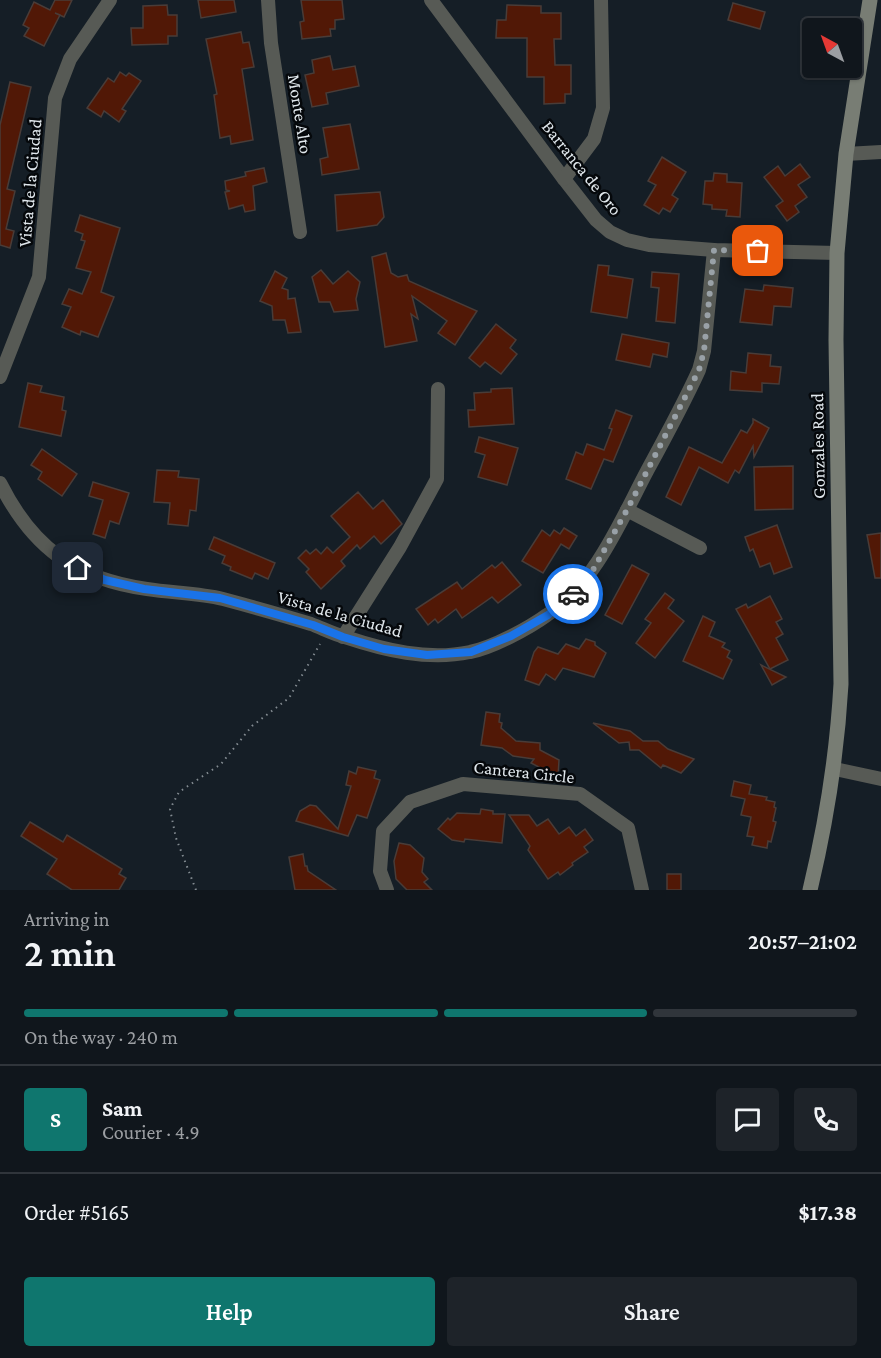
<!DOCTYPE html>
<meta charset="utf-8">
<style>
body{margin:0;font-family:"Crimson Pro",serif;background:#1e2329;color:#f1f3f6;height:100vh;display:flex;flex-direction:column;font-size:22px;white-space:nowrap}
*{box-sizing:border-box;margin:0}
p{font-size:20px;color:#9c9fa3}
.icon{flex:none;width:33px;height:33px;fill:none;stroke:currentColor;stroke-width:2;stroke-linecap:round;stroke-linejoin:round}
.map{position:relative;height:890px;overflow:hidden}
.panel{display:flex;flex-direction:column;background:#10161c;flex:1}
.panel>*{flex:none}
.needle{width:39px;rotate:319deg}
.fabs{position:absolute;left:802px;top:18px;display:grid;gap:12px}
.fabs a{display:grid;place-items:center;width:60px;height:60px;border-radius:6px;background:#10161c;box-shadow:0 2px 4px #0004,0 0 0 2px #30353b;font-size:30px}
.pin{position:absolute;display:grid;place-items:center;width:51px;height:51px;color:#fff;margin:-26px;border-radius:12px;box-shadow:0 3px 9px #0006}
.courier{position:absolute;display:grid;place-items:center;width:60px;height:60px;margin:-30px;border:4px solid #1a73e8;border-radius:50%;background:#fff;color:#222;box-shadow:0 2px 8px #0007}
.summary em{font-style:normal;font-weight:600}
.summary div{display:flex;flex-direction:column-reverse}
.summary{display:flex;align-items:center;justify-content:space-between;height:102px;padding:0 24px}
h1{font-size:39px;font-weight:600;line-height:45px}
.bar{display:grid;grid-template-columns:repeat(4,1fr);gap:9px 6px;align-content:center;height:72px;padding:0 24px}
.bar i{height:8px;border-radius:4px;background:#30353b}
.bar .on{background:#0f766e}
.bar p{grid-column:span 4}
.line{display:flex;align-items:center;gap:15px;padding:0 24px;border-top:2px solid #30353b}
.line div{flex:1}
.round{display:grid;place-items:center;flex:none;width:63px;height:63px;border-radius:6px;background:#1e2329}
.action{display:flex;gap:12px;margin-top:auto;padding:12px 24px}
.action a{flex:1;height:69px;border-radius:6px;background:#0f766e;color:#fff;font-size:24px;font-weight:600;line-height:69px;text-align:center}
.action a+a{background:#1e2329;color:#f1f3f6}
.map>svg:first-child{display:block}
.building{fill:#511806;stroke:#493c38;stroke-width:1.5}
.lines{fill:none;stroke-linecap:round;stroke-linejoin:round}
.path{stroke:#838b91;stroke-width:2;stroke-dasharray:1.5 4.5;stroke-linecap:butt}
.street{stroke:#575a55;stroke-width:14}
.secondary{stroke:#787d74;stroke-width:15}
.done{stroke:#99a1a7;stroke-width:6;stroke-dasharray:0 10.8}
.route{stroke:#1a73e8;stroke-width:8}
.labels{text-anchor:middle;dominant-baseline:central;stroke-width:5;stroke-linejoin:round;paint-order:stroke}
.street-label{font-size:18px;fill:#e0e7ec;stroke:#05080b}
</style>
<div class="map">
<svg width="881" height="890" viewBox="0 0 881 890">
<rect width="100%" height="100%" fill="#151e26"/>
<!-- building -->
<g class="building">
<polygon points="55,0 72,0 64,17 55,13 60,15 44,46 24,36 29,28 23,25 34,2 50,10"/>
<polygon points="198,0 234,0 236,12 201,18"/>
<polygon points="301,0 342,0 344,19 335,20 335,29 330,29 331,36 302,39 300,22 304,21"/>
<polygon points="733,3 765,12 760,29 728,20"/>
<polygon points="167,5 168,15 177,15 177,36 168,36 168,44 132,45 131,28 143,28 143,6"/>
<polygon points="507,5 541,6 541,13 561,13 561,39 554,39 555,65 571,65 571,94 565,94 565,103 544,104 544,77 527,77 527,38 496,38 497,20 506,20"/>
<polygon points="241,32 243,43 249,42 254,67 242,69 253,140 231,144 230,136 220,138 214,95 217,94 206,39"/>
<polygon points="330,56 333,70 355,66 359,86 326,93 328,104 312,107 305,75 314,73 312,60"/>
<polygon points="120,72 126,76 129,73 141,81 122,109 126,111 119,122 104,111 101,117 87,108 108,78 114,82"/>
<polygon points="10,82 31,87 7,189 15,191 6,229 14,231 10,248 0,245 0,125"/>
<polygon points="350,124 359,169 322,175 320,159 328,157 323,128"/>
<polygon points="662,157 686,172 672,195 678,199 670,212 663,208 659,214 644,205 656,185 648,181"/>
<polygon points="800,164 810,177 798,185 807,197 795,206 799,212 787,221 776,206 783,201 764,177 778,166 785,176"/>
<polygon points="264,168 267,182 253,186 255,210 245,212 243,205 229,209 225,192 230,191 226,190 225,181 246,176 245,172"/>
<polygon points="714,173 727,174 727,182 742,183 740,217 726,216 727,210 712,209 712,205 703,204 705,181 713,181"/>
<polygon points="380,192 384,217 377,225 337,231 335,195"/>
<polygon points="80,215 120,228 101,292 114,297 98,337 81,331 80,335 62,327 71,307 62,304 69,289 82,294 91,272 76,268 85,241 81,240 83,234 75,231"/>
<polygon points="386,253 391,273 398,277 407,275 409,281 477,311 455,345 438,333 447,321 412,296 418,319 411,314 417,341 385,347 372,257"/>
<polygon points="598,265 609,266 608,275 633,279 627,318 591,312"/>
<polygon points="321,270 333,284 348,271 360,282 356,299 358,310 334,312 330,302 319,302 312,277"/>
<polygon points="275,271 287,278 282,288 288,290 288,299 295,298 301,332 288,333 285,320 273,320 272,306 260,301"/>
<polygon points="652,272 679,274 675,323 656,321 659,288 651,287"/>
<polygon points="764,285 793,288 791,307 774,306 772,325 740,322 745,289 763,291"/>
<polygon points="496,324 516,340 510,348 517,354 501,374 485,362 480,367 469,358"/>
<polygon points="622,334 669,343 667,357 653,354 650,367 616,360"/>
<polygon points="748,353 771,355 770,366 781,367 779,384 762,383 762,392 730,390 731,371 746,373"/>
<polygon points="28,383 42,386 40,392 64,397 62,410 66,411 61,436 19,427"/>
<polygon points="512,388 514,424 469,427 468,410 475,410 474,393 491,392 491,389"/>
<polygon points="616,410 632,416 613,462 604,459 591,489 566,479 576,452 583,455 587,444 604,450 612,429 609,428"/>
<polygon points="753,419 769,428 754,457 753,446 739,473 735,470 728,483 699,467 681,505 666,497 689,447 722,463 741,430 747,433 753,423"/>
<polygon points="479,437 518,448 507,485 478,477 485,455 475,452"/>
<polygon points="42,449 77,474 62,496 38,479 42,472 31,465"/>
<polygon points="793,466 793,509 755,510 754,467"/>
<polygon points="157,470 179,471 178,477 199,479 196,511 190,510 188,526 168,524 170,503 154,502"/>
<polygon points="93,482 129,493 119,524 110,521 105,538 93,534 103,500 89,496"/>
<polygon points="358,492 373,509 383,500 402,524 381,544 374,536 360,549 357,545 341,561 345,566 321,589 306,572 309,569 298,558 306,550 310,554 316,549 321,554 327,547 333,553 350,537 331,516"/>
<polygon points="777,525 792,567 774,574 770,563 760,567 753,549 750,551 745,537"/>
<polygon points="564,528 577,536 569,549 561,544 543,573 522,561 542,530 550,536 554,530 560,534"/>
<polygon points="881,533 881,578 875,578 867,535"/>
<polygon points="214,537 275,563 268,579 255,573 252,579 230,570 231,567 222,563 225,556 209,549"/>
<polygon points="502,562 521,585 498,603 492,597 462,618 456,609 438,623 435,619 428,625 416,609 457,582 462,589 492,565 495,568"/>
<polygon points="632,565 649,574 622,624 605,615"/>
<polygon points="665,593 674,600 668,608 684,621 655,658 636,643 651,623 645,619"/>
<polygon points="770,596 782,619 776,622 783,634 776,638 788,660 770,669 736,609 746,604 748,608"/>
<polygon points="703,616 715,622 709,636 725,643 722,647 730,651 727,657 732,660 723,679 683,661"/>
<polygon points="586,639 595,642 595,645 606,653 594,677 563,668 555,680 546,674 539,685 525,680 534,652 538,647 558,654 566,644 579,649"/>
<polygon points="761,665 786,677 772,685"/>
<polygon points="486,712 500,714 499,722 502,723 501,728 516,741 540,743 540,750 559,760 558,777 531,763 534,759 513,756 502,748 481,745"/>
<polygon points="593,723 630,731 643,741 658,741 668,749 694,759 681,773 663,765 661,768 639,750 630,750 629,742 619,743"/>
<polygon points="358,767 376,771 374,778 380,780 367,818 357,815 348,836 296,821 300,811 310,805 316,806 338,829 351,786 346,785 349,771 356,774"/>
<polygon points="734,781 751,785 749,794 767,797 766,800 775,802 774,807 776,808 773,821 776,822 771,842 768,841 767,848 752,845 754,837 747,836 751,817 741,815 745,799 731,796"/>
<polygon points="481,809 493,811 493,814 505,814 502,843 465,839 464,842 452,840 438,829 448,818 450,820 457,813 480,814"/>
<polygon points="509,815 529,815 537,826 548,819 559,834 569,827 576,836 585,829 593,840 584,847 588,852 572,863 573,865 560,875 558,872 548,879 528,850 530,846"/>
<polygon points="30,822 63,842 67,835 122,869 119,874 126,878 119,890 72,890 47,874 57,859 21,836"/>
<polygon points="399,843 410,845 424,858 422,872 428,879 424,882 432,890 407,890 396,879 394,861"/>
<polygon points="303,854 305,866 307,866 308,871 336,890 295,890 289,857"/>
<rect x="667" y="874" width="14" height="16"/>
</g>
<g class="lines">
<!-- path -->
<polyline class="path" points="196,890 176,838 170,809 179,792 221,764 252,726 289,698 320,644"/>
<!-- street -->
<g class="street">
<polyline points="268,0 271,43 300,232"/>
<polyline points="431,0 564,179 596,220 610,232 627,240 649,245 714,250 837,253"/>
<polyline points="846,154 881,152"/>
<polyline points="564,179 594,139 603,108 601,0"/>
<polyline points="0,377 39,277 55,98 70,59 110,0"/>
<path d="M0 483C32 547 75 579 147 589 172 593 199 593 223 599 253 607 282 615 311 624 322 628 333 634 345 637 384 650 428 661 470 652 492 648 529 628 547 615 596 582 620 522 647 471 665 438 683 405 699 370L704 351 714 250"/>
<polyline points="627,510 700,548"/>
<polyline points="343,637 400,547 437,479 438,389"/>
<polyline points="835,769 881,779"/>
<polyline points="387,890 380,871 383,831 410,802 463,784 580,794 628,828 642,890"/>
</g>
<!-- secondary -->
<path class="secondary" d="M810 890C827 819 837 757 841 684L836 340 837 253 846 154 870 0"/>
</g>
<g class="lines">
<!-- done -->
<polyline class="done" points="573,594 593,570 627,510 699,370 704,351 714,250 758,251"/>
<!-- route -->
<polyline class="route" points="78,568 105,580 144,589 220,598 313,625 343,637 384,649 427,655 471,652 511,636 548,615 573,594"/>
</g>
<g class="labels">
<!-- street labels -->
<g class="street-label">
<text transform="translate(300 114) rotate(81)">Monte Alto</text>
<text transform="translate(582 168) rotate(51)">Barranca de Oro</text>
<text transform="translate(30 183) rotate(-85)">Vista de la Ciudad</text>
<text transform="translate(818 446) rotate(-91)">Gonzales Road</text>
<text transform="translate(340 614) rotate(16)">Vista de la Ciudad</text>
<text transform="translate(524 772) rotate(6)">Cantera Circle</text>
</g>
</g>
</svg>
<div class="fabs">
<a><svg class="needle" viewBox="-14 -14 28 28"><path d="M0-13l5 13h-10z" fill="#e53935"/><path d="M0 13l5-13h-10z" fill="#9c9fa3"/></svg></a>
</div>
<div class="pin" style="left:758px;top:251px;background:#ea580c"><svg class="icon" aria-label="bag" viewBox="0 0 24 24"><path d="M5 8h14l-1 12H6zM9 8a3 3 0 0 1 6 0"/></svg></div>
<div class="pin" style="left:78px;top:568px;background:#1f2937"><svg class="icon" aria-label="home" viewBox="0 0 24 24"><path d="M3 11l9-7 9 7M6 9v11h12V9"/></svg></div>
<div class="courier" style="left:573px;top:594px"><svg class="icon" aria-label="car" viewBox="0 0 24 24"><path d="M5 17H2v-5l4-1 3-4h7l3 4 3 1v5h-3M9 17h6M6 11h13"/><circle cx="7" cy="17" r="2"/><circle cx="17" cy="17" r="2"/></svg></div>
</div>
<section class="panel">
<div class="summary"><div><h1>2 min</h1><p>Arriving in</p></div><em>20:57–21:02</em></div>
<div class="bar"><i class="on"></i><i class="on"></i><i class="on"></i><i></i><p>On the way · 240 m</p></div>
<div class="line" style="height:108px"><b class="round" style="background:#0f766e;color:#fff">S</b><div><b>Sam</b><p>Courier · 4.9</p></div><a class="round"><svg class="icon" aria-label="chat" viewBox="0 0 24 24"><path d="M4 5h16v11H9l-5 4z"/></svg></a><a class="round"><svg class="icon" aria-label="phone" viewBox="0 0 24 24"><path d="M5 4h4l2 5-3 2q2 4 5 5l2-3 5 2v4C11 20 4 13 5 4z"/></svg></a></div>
<div class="line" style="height:78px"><div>Order #5165</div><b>$17.38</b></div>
<div class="action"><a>Help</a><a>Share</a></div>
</section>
